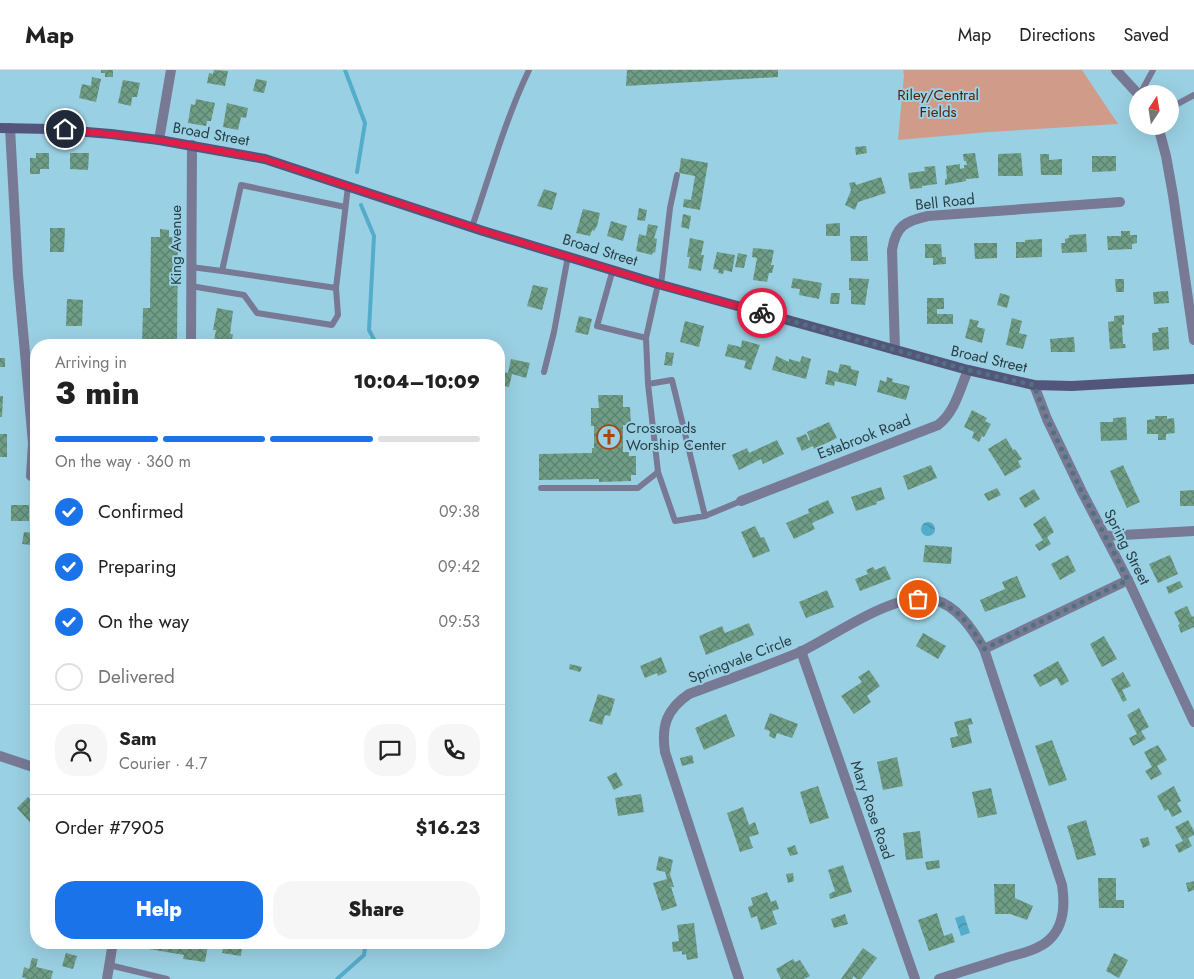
<!DOCTYPE html>
<meta charset="utf-8">
<style>
body{margin:0;font-family:Jost,sans-serif;background:#f6f6f6;color:#222;height:100vh;display:flex;flex-direction:column;font-size:19px;white-space:nowrap}
*{box-sizing:border-box;margin:0}
p{font-size:16px;color:#767676}
.icon{flex:none;width:28px;height:28px;fill:none;stroke:currentColor;stroke-width:2;stroke-linecap:round;stroke-linejoin:round}
.map{position:relative;flex:1;overflow:hidden}
.side{position:absolute;left:30px;top:269px;width:475px;height:610px;display:flex;flex-direction:column;background:#fff;border-radius:20px;box-shadow:0 5px 20px #0002}
.side>*{flex:none}
.needle{width:32px;rotate:12deg}
.fabs{position:absolute;left:1129px;top:15px;display:grid;gap:10px}
.fabs a{display:grid;place-items:center;width:50px;height:50px;border-radius:50%;background:#fff;box-shadow:0 5px 20px #0002;font-size:25px}
.pin{position:absolute;display:grid;place-items:center;width:42px;height:42px;color:#fff;margin:-21px;border:2px solid #fff;border-radius:50%;box-shadow:0 1px 5px #0007}
.courier{position:absolute;display:grid;place-items:center;width:50px;height:50px;margin:-25px;border:4px solid #e11d48;border-radius:50%;background:#fff;color:#222;box-shadow:0 1px 6px #0007}
.head em{font-style:normal;font-weight:800}
.head div{display:flex;flex-direction:column-reverse}
.head{display:flex;align-items:center;justify-content:space-between;height:85px;padding:0 25px}
h1{font-size:32px;font-weight:800;line-height:38px}
.bar{display:grid;grid-template-columns:repeat(4,1fr);gap:8px 5px;align-content:center;height:60px;padding:0 25px}
.bar i{height:6px;border-radius:4px;background:#e0e0e0}
.bar .active{background:#1a73e8}
.bar p{grid-column:span 4}
.line{display:flex;align-items:center;gap:12px;padding:0 25px;border-top:1px solid #e0e0e0}
.line div{flex:1}
.round{display:grid;place-items:center;flex:none;width:52px;height:52px;border-radius:20px;background:#f6f6f6}
ol{padding:0 25px;list-style:none}
li{display:flex;align-items:center;gap:15px;height:55px}
li p{margin-inline-start:auto}
li .icon{padding:5px;border-radius:50%;background:#1a73e8;color:#fff;stroke-width:4}
li:last-child{color:#767676}
li i{width:28px;height:28px;border:2px solid #e0e0e0;border-radius:50%}
.action{display:flex;gap:10px;margin-top:auto;padding:10px 25px}
.action a{flex:1;height:58px;border-radius:20px;background:#1a73e8;color:#fff;font-size:20px;font-weight:800;line-height:58px;text-align:center}
.action a+a{background:#f6f6f6;color:#222}
header{display:flex;align-items:center;gap:30px;box-sizing:border-box;height:70px;padding:0 25px;background:#fff;border-bottom:1px solid #e0e0e0}
header strong{font-size:24px}
nav{display:flex;gap:28px;margin-inline-start:auto;font-size:18px}
.map>svg:first-child{display:block}
.green{fill:#d09c89}
.water{fill:url(#water-waves)}
.lines{fill:none;stroke-linecap:round;stroke-linejoin:round}
.stream{stroke:#53acc9;stroke-width:4}
.building{fill:url(#building-cross-hatch)}
.service{stroke:#787995;stroke-width:6}
.minor{stroke:#787995;stroke-width:10}
.tertiary{stroke:#787995;stroke-width:10}
.secondary{stroke:#53557c;stroke-width:10}
.done{stroke:#50717d;stroke-width:5;stroke-dasharray:0 9}
.route{stroke:#e11d48;stroke-width:6}
.labels{text-anchor:middle;dominant-baseline:central;stroke-width:4;stroke-linejoin:round;paint-order:stroke}
.park-label{font-size:15px;fill:#5a1c00;stroke:#9ad0e3}
.street-label{font-size:15px;fill:#283e46;stroke:#9ad0e3}
.poi-label{font-size:15px;fill:#283e46;stroke:#9ad0e3;text-anchor:start}
</style>
<header>
<strong>Map</strong>
<nav><a>Map</a><a>Directions</a><a>Saved</a></nav>
</header>
<div class="map">
<svg width="1194" height="909" viewBox="0 0 1194 909">
<defs>
<pattern id="water-waves" width="16" height="10" patternUnits="userSpaceOnUse" patternTransform="scale(1.25)"><rect width="16" height="10" fill="#53acc9"/><path d="M0 5q4-4 8 0t8 0" fill="none" stroke="#458da5"/></pattern>
<pattern id="building-cross-hatch" width="8" height="8" patternUnits="userSpaceOnUse" patternTransform="scale(1.25)"><rect width="8" height="8" fill="#6f9d86"/><path d="M0 0l8 8M0 8l8-8" fill="none" stroke="#5b816f"/></pattern>
</defs>
<rect width="100%" height="100%" fill="#9ad0e3"/>
<!-- green -->
<polygon class="green" points="903,0 1082,0 1118,54 989,62 898,70 904,5"/>
<!-- water -->
<g class="water">
<circle cx="928" cy="459" r="7"/>
<polygon points="964,845 970,863 961,866 955,848"/>
</g>
<g class="lines">
<!-- stream -->
<g class="stream">
<polyline points="345,0 365,53 357,102"/>
<polyline points="361,135 374,166 369,260 377,275"/>
<polyline points="337,909 364,885 366,872"/>
</g>
</g>
<!-- building -->
<g class="building">
<polygon points="101,0 113,0 113,7 105,7 105,3 101,3"/>
<polygon points="214,0 228,1 225,16 207,13 209,3 213,4"/>
<polygon points="627,0 778,0 778,7 626,16"/>
<polygon points="92,7 101,9 96,32 79,28 82,14 91,16"/>
<polygon points="256,9 267,11 264,23 253,21"/>
<polygon points="123,10 140,13 137,27 132,27 131,36 118,33"/>
<polygon points="196,29 215,33 211,51 207,51 206,56 188,53 191,34 195,35"/>
<polygon points="227,33 248,38 246,48 241,47 238,60 223,57"/>
<polygon points="866,76 867,83 856,85 855,77"/>
<polygon points="36,83 49,83 49,99 40,99 40,104 30,104 30,88 36,88"/>
<polygon points="70,83 89,83 88,100 70,99"/>
<polygon points="975,83 979,108 966,109 966,111 945,115 945,109 947,109 946,96 960,94 960,99 964,98 964,95 967,95 966,91 964,91 963,84"/>
<polygon points="1021,83 1023,106 998,106 998,84"/>
<polygon points="1040,84 1049,84 1049,90 1062,89 1062,105 1041,105"/>
<polygon points="1092,86 1116,86 1116,101 1092,102"/>
<polygon points="681,88 708,93 700,140 683,137 684,129 691,130 695,106 679,103"/>
<polygon points="935,96 937,114 922,116 922,118 910,119 908,103 925,101 924,97"/>
<polygon points="881,107 886,123 858,132 855,140 845,135 851,120 849,113 855,112 856,115"/>
<polygon points="544,119 557,123 552,140 537,136"/>
<polygon points="639,138 647,140 645,151 637,150"/>
<polygon points="583,139 600,143 597,156 594,161 592,160 590,166 576,163"/>
<polygon points="683,144 691,146 689,159 681,157"/>
<polygon points="611,151 627,156 623,171 607,166"/>
<polygon points="840,153 840,166 826,166 826,154"/>
<polygon points="648,154 658,156 654,168 657,169 655,183 653,182 652,185 636,181 639,164 646,166"/>
<polygon points="50,158 65,158 64,182 50,182"/>
<polygon points="160,159 169,160 169,167 178,167 177,275 142,275 143,238 150,238 151,167 160,167"/>
<polygon points="1121,161 1130,161 1130,165 1137,165 1137,173 1132,174 1132,179 1108,180 1107,166 1121,166"/>
<polygon points="1086,164 1087,182 1062,183 1061,173 1065,173 1065,169 1069,168 1069,165"/>
<polygon points="850,166 867,166 868,191 851,191"/>
<polygon points="690,168 704,171 701,185 704,185 701,201 688,198 690,187 687,187"/>
<polygon points="1042,169 1042,187 1016,188 1016,172 1025,172 1025,170"/>
<polygon points="974,173 997,173 997,188 975,189"/>
<polygon points="925,174 941,174 942,187 946,187 946,194 933,195 933,188 925,188"/>
<polygon points="753,178 774,180 771,195 774,195 772,203 769,203 767,212 753,210 757,188 752,187"/>
<polygon points="717,182 735,185 732,202 724,200 723,204 718,203 719,200 713,199"/>
<polygon points="738,183 747,185 744,198 735,197"/>
<polygon points="793,208 822,213 819,229 799,225 800,219 791,218"/>
<polygon points="849,208 869,209 865,235 851,234 851,220 849,220"/>
<polygon points="1115,209 1124,209 1124,222 1116,222"/>
<polygon points="533,215 548,218 542,240 527,236"/>
<polygon points="1168,221 1169,233 1154,234 1153,222"/>
<polygon points="831,223 840,223 839,234 830,234"/>
<polygon points="1000,223 1010,226 1007,238 997,235"/>
<polygon points="927,228 944,228 944,239 937,239 937,244 953,244 953,254 927,254"/>
<polygon points="67,229 83,230 82,256 66,256"/>
<polygon points="217,238 233,241 230,264 233,264 231,275 213,275 216,260 213,260"/>
<polygon points="1124,245 1124,255 1122,255 1123,274 1125,274 1126,278 1110,279 1108,252 1114,251 1114,246"/>
<polygon points="579,246 592,249 588,265 575,262"/>
<polygon points="1012,248 1022,251 1019,263 1027,265 1023,279 1006,275"/>
<polygon points="970,249 979,251 977,257 985,259 982,273 965,268"/>
<polygon points="685,251 704,256 699,277 680,272"/>
<polygon points="1168,257 1169,279 1153,281 1152,263 1159,262 1158,258"/>
<polygon points="1074,267 1075,282 1051,282 1050,269"/>
<polygon points="742,270 760,275 751,300 744,298 746,291 725,286 728,274 741,277"/>
<polygon points="666,282 674,283 672,296 664,295"/>
<polygon points="776,286 789,292 789,289 800,292 802,286 811,289 806,309 772,300"/>
<rect x="0" y="288" width="5" height="9"/>
<polygon points="511,289 530,293 526,308 512,304 509,317 499,315 499,301 508,303"/>
<polygon points="840,294 851,296 851,299 859,301 856,316 835,311 834,316 825,314 828,300 838,303"/>
<polygon points="887,307 893,309 892,312 910,316 906,330 877,322 880,310 886,312"/>
<polygon points="598,325 623,325 623,337 630,337 631,355 623,355 623,382 629,382 629,386 636,386 636,405 631,405 631,411 599,412 599,409 539,410 539,384 592,383 592,378 594,378 594,356 591,356 591,338 599,338"/>
<polygon points="0,326 3,326 2,347 0,347"/>
<polygon points="972,340 987,348 985,351 991,354 984,367 982,366 979,372 972,368 974,362 964,357"/>
<polygon points="1155,346 1167,346 1167,349 1174,348 1175,363 1166,364 1166,370 1158,370 1158,364 1147,364 1147,350 1155,349"/>
<polygon points="1126,347 1127,370 1101,371 1100,352 1113,352 1113,348"/>
<polygon points="829,352 837,368 814,379 813,376 802,381 796,368 806,364 809,371 810,370 807,362"/>
<rect x="0" y="364" width="7" height="23"/>
<polygon points="1006,368 1013,380 1015,379 1022,389 1018,391 1021,397 1005,406 988,379"/>
<polygon points="777,370 784,384 763,394 761,389 739,400 732,385 747,378 749,383"/>
<polygon points="931,395 937,408 908,420 903,406"/>
<polygon points="1123,395 1140,432 1127,438 1110,401"/>
<polygon points="881,417 885,429 876,432 877,434 856,441 851,427"/>
<polygon points="997,418 1001,425 988,431 984,424"/>
<polygon points="1034,419 1040,429 1025,438 1019,428"/>
<polygon points="1194,420 1194,436 1180,436 1180,421"/>
<polygon points="828,430 834,443 812,453 815,459 794,469 786,453 809,443 808,439"/>
<rect x="11" y="435" width="18" height="16"/>
<polygon points="1045,446 1054,462 1047,467 1051,474 1039,481 1035,475 1043,470 1033,454"/>
<polygon points="755,456 761,468 764,467 770,481 753,488 741,462"/>
<polygon points="24,462 32,463 31,475 22,474"/>
<polygon points="925,475 952,477 951,494 923,492"/>
<polygon points="1068,485 1076,501 1060,510 1051,494"/>
<polygon points="1170,485 1178,504 1158,513 1149,494"/>
<polygon points="885,496 891,509 860,521 855,509 868,504 866,500 873,497 875,500"/>
<polygon points="1017,506 1026,527 985,542 980,530 1005,519 1002,512"/>
<polygon points="1180,511 1183,517 1169,524 1166,517"/>
<polygon points="827,520 834,537 806,548 799,532"/>
<polygon points="1187,536 1192,547 1194,546 1194,557 1181,563 1178,555 1180,554 1174,542"/>
<polygon points="749,553 754,565 706,585 699,566 722,556 725,563"/>
<polygon points="923,563 946,576 938,589 916,576"/>
<polygon points="1104,566 1117,589 1102,597 1090,574"/>
<polygon points="661,587 667,602 658,606 657,603 645,608 640,596"/>
<polygon points="1058,591 1069,611 1061,616 1057,608 1040,617 1033,605"/>
<polygon points="570,594 582,597 580,602 569,599"/>
<polygon points="869,600 880,616 867,626 871,632 854,644 841,626 862,612 858,607"/>
<polygon points="1123,602 1131,616 1122,620 1127,630 1123,632 1111,609"/>
<polygon points="598,624 615,629 610,646 605,645 602,655 589,651"/>
<polygon points="1139,638 1149,657 1141,661 1146,669 1133,676 1129,668 1137,664 1127,645"/>
<polygon points="770,643 798,654 792,668 777,663 775,669 769,666 770,661 764,659"/>
<polygon points="726,644 735,666 704,680 695,658"/>
<polygon points="971,648 973,654 968,655 972,673 952,678 950,668 958,666 954,652"/>
<polygon points="1052,670 1067,710 1049,716 1035,676"/>
<polygon points="1158,675 1167,690 1157,696 1162,704 1151,710 1145,701 1152,697 1144,682"/>
<polygon points="692,685 694,693 682,696 680,688"/>
<polygon points="897,687 903,716 883,720 877,692"/>
<polygon points="616,702 623,715 614,720 607,707"/>
<polygon points="818,716 829,748 810,754 800,722"/>
<polygon points="1174,716 1181,731 1177,733 1182,742 1172,747 1168,739 1165,741 1157,726"/>
<polygon points="991,718 997,744 978,748 972,722"/>
<polygon points="641,724 644,742 618,746 615,728"/>
<polygon points="28,727 36,736 36,759 17,738"/>
<polygon points="743,737 749,755 755,752 759,764 749,767 753,778 740,782 727,743"/>
<polygon points="1086,750 1096,785 1077,790 1067,756"/>
<polygon points="1188,750 1194,761 1194,765 1188,768 1192,776 1179,783 1175,775 1183,771 1175,757"/>
<polygon points="920,761 923,788 906,790 903,763"/>
<polygon points="1148,767 1150,775 1143,778 1140,769"/>
<polygon points="795,775 798,784 790,786 787,778"/>
<polygon points="659,786 673,790 670,804 674,817 671,817 677,836 662,841 653,813 667,809 665,802 656,800"/>
<polygon points="939,790 940,798 927,800 925,792"/>
<polygon points="843,795 852,822 830,829 829,824 835,821 828,800"/>
<polygon points="793,803 794,811 788,813 786,804"/>
<polygon points="1098,808 1116,808 1116,830 1124,830 1124,838 1099,838"/>
<polygon points="1194,811 1194,820 1188,822 1186,813"/>
<polygon points="994,814 1015,814 1015,828 1033,836 1027,850 1010,844 995,844"/>
<polygon points="767,822 771,832 776,830 779,839 772,841 777,854 761,860 757,846 751,848 748,837 753,835 751,828"/>
<polygon points="937,843 944,866 952,863 955,872 929,881 918,850"/>
<polygon points="845,844 848,854 834,858 831,849"/>
<polygon points="694,853 698,888 687,890 686,884 682,885 682,881 673,882 672,872 679,871 677,855"/>
<polygon points="138,872 184,872 208,875 205,892 183,889 184,885 137,877"/>
<polygon points="224,872 240,872 239,875 242,876 241,886 222,883"/>
<polygon points="863,878 877,888 861,909 857,909 853,906 852,909 841,909"/>
<polygon points="66,883 77,886 73,899 62,896"/>
<polygon points="1114,883 1128,890 1119,908 1106,901"/>
<polygon points="32,888 38,889 36,897 53,901 51,909 27,909 22,907 24,897 29,899"/>
<polygon points="793,889 795,892 800,890 810,906 804,909 781,909 776,899"/>
</g>
<g class="lines">
<!-- service -->
<g class="service">
<polyline points="1140,24 1153,0"/>
<polyline points="1170,38 1194,25"/>
<polyline points="345,137 241,115 222,201 336,218 348,116"/>
<path d="M472 157C490 105 505 50 529 0"/>
<polyline points="191,197 222,201"/>
<polyline points="613,199 597,256 646,268"/>
<polyline points="661,215 670,138 677,105"/>
<polyline points="191,216 244,225 257,243 332,255 338,245 336,218"/>
<polyline points="544,302 554,262 568,186"/>
<polyline points="648,314 672,310 705,446 675,451 658,402 648,314 646,268 658,214"/>
<polyline points="541,418 638,418 658,402"/>
<polyline points="705,446 741,431"/>
<polyline points="109,895 167,909"/>
</g>
<!-- minor -->
<g class="minor">
<polyline points="1116,0 1138,24"/>
<polyline points="1158,56 1166,86 1173,125 1194,270"/>
<polyline points="10,58 18,205 33,373 31,406"/>
<polyline points="159,70 171,0"/>
<path d="M895 280 892 180C896 156 905 151 928 146L1120 132"/>
<path d="M741 431 938 355C955 342 960 319 968 300"/>
<polyline points="1105,466 1194,461"/>
<polyline points="984,579 1128,510"/>
<polyline points="801,581 915,909"/>
<polyline points="0,686 36,698"/>
<path d="M739 909 665 682C661 655 667 639 689 624 726 610 764 597 800 582 837 565 892 521 934 530 957 535 973 560 984 579L1062 815C1065 834 1064 856 1049 870 1037 881 1017 884 1002 889 981 896 960 902 939 909"/>
</g>
<!-- tertiary -->
<g class="tertiary">
<polyline points="191,275 192,75"/>
<polyline points="1034,315 1047,349 1082,422 1128,510 1194,652"/>
<polyline points="107,909 113,872"/>
</g>
<!-- secondary -->
<polyline class="secondary" points="0,58 50,59 111,64 159,70 265,89 483,161 658,214 968,300 1034,315 1072,316 1194,309"/>
</g>
<g class="lines">
<!-- done -->
<path class="done" d="M762 243 968 300 1034 315 1047 349 1082 422 1128 510 984 579C968 550 953 531 918 529"/>
<!-- route -->
<polyline class="route" points="65,59 159,70 265,89 484,161 661,215 762,243"/>
</g>
<!-- icons -->
<defs>
<g id="church-ring" transform="scale(1.25)"><circle r="9.5" fill="#9ad0e3" stroke="#a94515" stroke-width="1.5"/><path d="M-1.2-6h2.4v3.5h3.3v2.4h-3.3V6h-2.4V-.1h-3.3v-2.4h3.3Z" fill="#a94515"/></g>
</defs>
<g fill-rule="evenodd">
<use href="#church-ring" x="609" y="367"/>
</g>
<g class="labels">
<!-- park labels -->
<g class="park-label">
<text x="938" y="25">Riley/Central<tspan x="938" dy="17">Fields</tspan></text>
</g>
<!-- street labels -->
<g class="street-label">
<text transform="translate(211 64) rotate(10)">Broad Street</text>
<text transform="translate(945 132) rotate(-6)">Bell Road</text>
<text transform="translate(176 175) rotate(-90)">King Avenue</text>
<text transform="translate(600 180) rotate(17)">Broad Street</text>
<text transform="translate(989 289) rotate(13)">Broad Street</text>
<text transform="translate(864 367) rotate(-21)">Estabrook Road</text>
<text transform="translate(1127 477) rotate(63)">Spring Street</text>
<text transform="translate(740 589) rotate(-21)">Springvale Circle</text>
<text transform="translate(872 740) rotate(71)">Mary Rose Road</text>
</g>
<!-- poi labels -->
<g class="poi-label">
<text x="626" y="358">Crossroads<tspan x="626" dy="17">Worship Center</tspan></text>
</g>
</g>
</svg>
<div class="fabs">
<a><svg class="needle" viewBox="-14 -14 28 28"><path d="M0-13l5 13h-10z" fill="#e53935"/><path d="M0 13l5-13h-10z" fill="#767676"/></svg></a>
</div>
<div class="pin" style="left:918px;top:529px;background:#ea580c"><svg class="icon" aria-label="bag" viewBox="0 0 24 24"><path d="M5 8h14l-1 12H6zM9 8a3 3 0 0 1 6 0"/></svg></div>
<div class="pin" style="left:65px;top:59px;background:#1f2937"><svg class="icon" aria-label="home" viewBox="0 0 24 24"><path d="M3 11l9-7 9 7M6 9v11h12V9"/></svg></div>
<div class="courier" style="left:762px;top:243px"><svg class="icon" aria-label="bike" viewBox="0 0 24 24"><circle cx="6" cy="16" r="4"/><circle cx="18" cy="16" r="4"/><path d="M6 16l4-8h5l3 8M10 8l3 8H6M13 5h3"/></svg></div>
<section class="side">
<div class="head"><div><h1>3 min</h1><p>Arriving in</p></div><em>10:04–10:09</em></div>
<div class="bar"><i class="active"></i><i class="active"></i><i class="active"></i><i></i><p>On the way · 360 m</p></div>
<ol>
<li><svg class="icon" aria-label="check" viewBox="0 0 24 24"><path d="M5 12l5 5 9-10"/></svg>Confirmed<p>09:38</p></li>
<li><svg class="icon" aria-label="check" viewBox="0 0 24 24"><path d="M5 12l5 5 9-10"/></svg>Preparing<p>09:42</p></li>
<li><svg class="icon" aria-label="check" viewBox="0 0 24 24"><path d="M5 12l5 5 9-10"/></svg>On the way<p>09:53</p></li>
<li><i></i>Delivered</li>
</ol>
<div class="line" style="height:90px"><a class="round"><svg class="icon" aria-label="person" viewBox="0 0 24 24"><circle cx="12" cy="8" r="4"/><path d="M4 21q1-7 8-7t8 7"/></svg></a><div><b>Sam</b><p>Courier · 4.7</p></div><a class="round"><svg class="icon" aria-label="chat" viewBox="0 0 24 24"><path d="M4 5h16v11H9l-5 4z"/></svg></a><a class="round"><svg class="icon" aria-label="phone" viewBox="0 0 24 24"><path d="M5 4h4l2 5-3 2q2 4 5 5l2-3 5 2v4C11 20 4 13 5 4z"/></svg></a></div>
<div class="line" style="height:65px"><div>Order #7905</div><b>$16.23</b></div>
<div class="action"><a>Help</a><a>Share</a></div>
</section>
</div>
